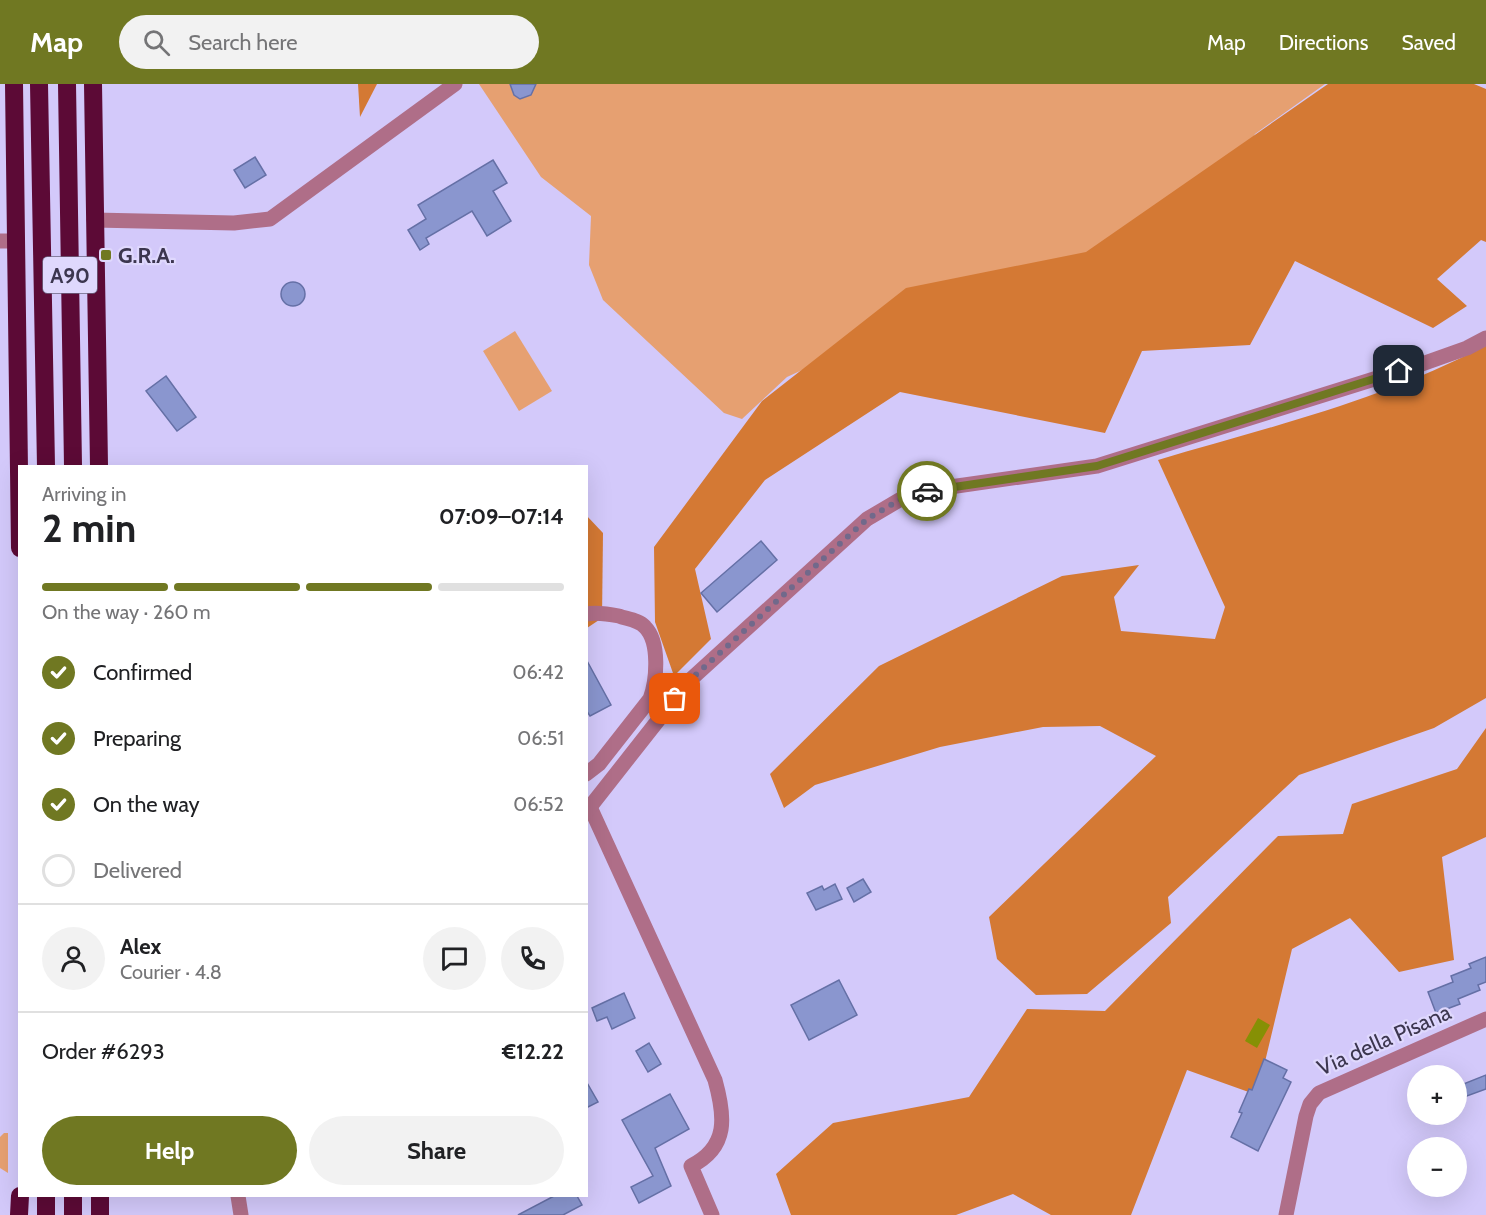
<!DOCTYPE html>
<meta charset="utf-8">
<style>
body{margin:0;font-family:Cabin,sans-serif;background:#f2f2f2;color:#202124;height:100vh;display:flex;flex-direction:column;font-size:22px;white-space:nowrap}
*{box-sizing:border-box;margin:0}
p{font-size:20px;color:#757577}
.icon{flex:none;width:33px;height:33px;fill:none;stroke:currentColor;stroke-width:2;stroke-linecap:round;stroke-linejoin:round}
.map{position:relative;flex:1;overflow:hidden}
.sheet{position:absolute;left:18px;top:381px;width:570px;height:732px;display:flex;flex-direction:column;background:#fff;border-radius:0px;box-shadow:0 6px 24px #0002}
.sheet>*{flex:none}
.buttons{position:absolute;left:1407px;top:981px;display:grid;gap:12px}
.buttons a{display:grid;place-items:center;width:60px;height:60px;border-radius:50%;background:#fff;box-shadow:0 6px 24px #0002;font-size:30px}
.pin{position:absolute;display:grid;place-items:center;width:51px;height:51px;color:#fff;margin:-26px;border-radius:12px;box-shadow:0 3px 9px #0006}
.courier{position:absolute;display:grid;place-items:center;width:60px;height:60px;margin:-30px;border:4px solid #707822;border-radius:50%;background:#fff;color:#222;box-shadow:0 2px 8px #0007}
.summary em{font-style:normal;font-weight:800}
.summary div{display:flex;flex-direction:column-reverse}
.summary{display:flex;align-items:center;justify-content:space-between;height:102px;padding:0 24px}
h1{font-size:39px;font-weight:800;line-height:45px}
.bar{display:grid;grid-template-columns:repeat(4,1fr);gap:9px 6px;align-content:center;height:72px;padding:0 24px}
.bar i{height:8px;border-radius:4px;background:#e0e0e0}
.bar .current{background:#707822}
.bar p{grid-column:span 4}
.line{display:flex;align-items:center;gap:15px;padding:0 24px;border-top:2px solid #e0e0e0}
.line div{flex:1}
.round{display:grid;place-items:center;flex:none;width:63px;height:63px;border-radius:32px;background:#f2f2f2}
ol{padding:0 24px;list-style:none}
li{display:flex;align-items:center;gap:18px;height:66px}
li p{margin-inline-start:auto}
li .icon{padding:6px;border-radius:50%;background:#707822;color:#fff;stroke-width:4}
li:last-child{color:#757577}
li i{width:33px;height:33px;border:3px solid #e0e0e0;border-radius:50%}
.cta{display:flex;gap:12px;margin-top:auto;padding:12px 24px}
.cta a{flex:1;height:69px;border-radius:36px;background:#707822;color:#fff;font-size:24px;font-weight:800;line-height:69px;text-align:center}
.cta a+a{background:#f2f2f2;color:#202124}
header{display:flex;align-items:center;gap:36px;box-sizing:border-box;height:84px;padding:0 30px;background:#707822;color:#fff}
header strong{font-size:28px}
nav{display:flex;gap:33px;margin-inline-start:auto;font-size:21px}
.search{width:420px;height:54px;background:#f2f2f2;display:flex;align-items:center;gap:15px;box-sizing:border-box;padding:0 21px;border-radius:33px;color:#757577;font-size:22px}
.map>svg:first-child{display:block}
.green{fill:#e6a071}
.forest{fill:#d47934}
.water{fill:#869005}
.building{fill:#8a96cf;stroke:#6570a6;stroke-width:1.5}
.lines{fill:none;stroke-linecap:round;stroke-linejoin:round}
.minor{stroke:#af6e88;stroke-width:15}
.highway{stroke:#5c0a36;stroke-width:18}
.done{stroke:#71698b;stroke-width:6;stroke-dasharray:0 10.8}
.route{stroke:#707822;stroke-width:8}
.poi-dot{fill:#707822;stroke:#dfd8fd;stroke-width:2}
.labels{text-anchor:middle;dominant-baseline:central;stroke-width:4.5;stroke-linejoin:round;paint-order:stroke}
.shield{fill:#dfd8fd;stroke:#6d6783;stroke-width:1.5}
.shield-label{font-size:21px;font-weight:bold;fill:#3c364f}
.poi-label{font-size:22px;font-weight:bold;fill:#3c364f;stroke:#dfd8fd;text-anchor:start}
.street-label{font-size:22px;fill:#3c364f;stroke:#dfd8fd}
</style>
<header>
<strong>Map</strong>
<div class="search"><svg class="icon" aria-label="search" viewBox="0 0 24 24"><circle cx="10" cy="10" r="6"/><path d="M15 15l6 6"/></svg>Search here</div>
<nav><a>Map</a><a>Directions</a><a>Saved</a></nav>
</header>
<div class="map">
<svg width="1486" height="1131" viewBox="0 0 1486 1131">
<rect width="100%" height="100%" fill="#d3c9fa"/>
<!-- green -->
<g class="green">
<polygon points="479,0 1325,0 1255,50 1188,177 859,260 787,293 742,335 724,329 603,216 589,181 591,132 541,93"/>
<polygon points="515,247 552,307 519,327 483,267"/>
<polygon points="4,1049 8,1049 8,1089 0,1084 0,1053"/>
</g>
<!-- forest -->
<g class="forest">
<polygon points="358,0 377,0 360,33"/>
<polygon points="1328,0 1474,0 1486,5 1486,158 1481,156 1437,195 1467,222 1433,244 1295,177 1250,261 1142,267 1105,349 900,308 765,396 695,485 711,555 674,592 655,538 654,463 762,317 906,204 1086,168"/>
<path d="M1486 261V614L1434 644 1299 691 1168 813 1171 839 1087 910 1036 911 997 875 989 833 1156 672 1100 642 1043 643 940 663 815 701 784 724 770 690 879 582 1062 492 1139 481 1114 513 1121 547 1215 555 1225 523 1158 376C1269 343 1384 316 1486 261Z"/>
<polygon points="586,431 603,449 602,534 587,544"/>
<polygon points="1486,644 1486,753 1442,773 1454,876 1399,888 1350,834 1292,865 1257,1011 1187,986 1131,1131 1051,1131 1013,1110 956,1131 791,1131 776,1090 833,1039 969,1013 1027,925 1105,927 1278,752 1343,750 1352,720 1457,685"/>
</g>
<!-- water -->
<polygon class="water" points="1258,934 1270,941 1257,964 1245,957"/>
<!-- building -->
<g class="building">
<polygon points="510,0 536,0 531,11 520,15 514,11"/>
<polygon points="255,73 266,91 245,104 234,86"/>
<polygon points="493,76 507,99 493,107 511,137 487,152 472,127 426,154 429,160 420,166 408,146 426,135 418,121"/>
<circle cx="293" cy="210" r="12"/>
<polygon points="166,292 196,333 177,347 146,307"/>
<polygon points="761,457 777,476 717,528 701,509"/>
<polygon points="586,575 611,621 590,632 586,626"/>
<polygon points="863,795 871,808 854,818 847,804"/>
<polygon points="835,800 842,815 816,826 807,809 822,802 824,806"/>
<polygon points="1486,873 1486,898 1478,901 1480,906 1458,915 1460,920 1436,929 1428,908 1453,898 1451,892 1471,884 1469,880"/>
<polygon points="839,896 857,931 809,956 791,921"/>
<polygon points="624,909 635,934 612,945 607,933 597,937 592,924"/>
<polygon points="649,959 661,980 648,988 636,967"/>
<polygon points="1264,975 1287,986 1283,994 1291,998 1258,1067 1231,1053 1242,1029 1239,1028 1249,1005 1252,1006"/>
<polygon points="1486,991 1486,1005 1456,1016 1456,1003"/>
<polygon points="586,997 598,1018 586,1024"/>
<polygon points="670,1010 689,1045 655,1064 671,1102 639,1119 631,1103 653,1092 622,1036"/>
<polygon points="554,1112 577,1112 582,1121 563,1131 518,1131"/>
</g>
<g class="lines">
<!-- minor -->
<g class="minor">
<polyline points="94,136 234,139 270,135 455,0"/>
<polyline points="0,157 16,157"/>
<path d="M586 530C597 528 609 530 619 532 627 535 639 536 645 543 660 558 657 596 650 615L599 680 586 690"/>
<path d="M590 723 715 996C725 1032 729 1063 691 1082L712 1131"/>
<polyline points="586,728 689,597 867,435 901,415 929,406 1097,382 1422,280 1467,264 1486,254"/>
<polyline points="238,1112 241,1131"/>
<polyline points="1286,1131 1306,1032 1310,1020 1319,1009 1486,935"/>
</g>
<!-- highway -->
<g class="highway">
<polyline points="14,0 20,464"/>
<polyline points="39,0 46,382"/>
<polyline points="67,0 73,382"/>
<polyline points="93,0 99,382"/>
<polyline points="19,1131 20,1112"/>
<polyline points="46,1131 46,1112"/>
<polyline points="73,1131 73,1112"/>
<polyline points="100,1131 100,1112"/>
</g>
</g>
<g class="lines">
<!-- done -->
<polyline class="done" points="675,615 689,597 867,435 901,415 927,407"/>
<!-- route -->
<polyline class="route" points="927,407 1097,382 1399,287"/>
</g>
<!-- markers -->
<rect class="poi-dot" x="100" y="165" width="12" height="12" rx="3"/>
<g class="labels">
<!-- shield labels -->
<rect class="shield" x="43" y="173" width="54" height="36" rx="4.5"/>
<g class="shield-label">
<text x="70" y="191">A90</text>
</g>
<!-- poi labels -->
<g class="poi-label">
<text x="118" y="171">G.R.A.</text>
</g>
<!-- street labels -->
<g class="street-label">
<text transform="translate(1384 956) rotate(-24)">Via della Pisana</text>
</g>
</g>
</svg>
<div class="buttons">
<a>+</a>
<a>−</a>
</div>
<div class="pin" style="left:675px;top:615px;background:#ea580c"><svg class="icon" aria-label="bag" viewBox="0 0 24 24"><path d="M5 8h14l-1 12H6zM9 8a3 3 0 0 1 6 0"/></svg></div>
<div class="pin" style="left:1399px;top:287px;background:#1f2937"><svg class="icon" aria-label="home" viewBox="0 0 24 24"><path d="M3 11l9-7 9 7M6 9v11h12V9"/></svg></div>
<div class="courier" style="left:927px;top:407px"><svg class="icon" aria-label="car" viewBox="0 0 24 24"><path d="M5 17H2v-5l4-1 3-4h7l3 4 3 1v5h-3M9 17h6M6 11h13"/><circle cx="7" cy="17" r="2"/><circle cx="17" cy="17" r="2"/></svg></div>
<section class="sheet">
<div class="summary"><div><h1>2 min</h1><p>Arriving in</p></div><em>07:09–07:14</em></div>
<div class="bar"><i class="current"></i><i class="current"></i><i class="current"></i><i></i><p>On the way · 260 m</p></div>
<ol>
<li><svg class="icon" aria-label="check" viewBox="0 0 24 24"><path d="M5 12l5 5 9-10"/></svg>Confirmed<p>06:42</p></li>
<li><svg class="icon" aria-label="check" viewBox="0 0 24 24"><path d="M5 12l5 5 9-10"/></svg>Preparing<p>06:51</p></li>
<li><svg class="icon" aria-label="check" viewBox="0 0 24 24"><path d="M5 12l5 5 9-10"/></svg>On the way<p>06:52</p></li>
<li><i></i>Delivered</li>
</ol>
<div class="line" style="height:108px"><a class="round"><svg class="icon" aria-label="person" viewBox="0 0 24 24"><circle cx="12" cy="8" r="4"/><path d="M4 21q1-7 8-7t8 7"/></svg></a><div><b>Alex</b><p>Courier · 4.8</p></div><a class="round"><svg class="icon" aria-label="chat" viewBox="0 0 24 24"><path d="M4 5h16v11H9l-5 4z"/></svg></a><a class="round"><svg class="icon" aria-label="phone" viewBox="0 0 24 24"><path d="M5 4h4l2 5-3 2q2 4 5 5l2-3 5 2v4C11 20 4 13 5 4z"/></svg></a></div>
<div class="line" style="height:78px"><div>Order #6293</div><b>€12.22</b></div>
<div class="cta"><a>Help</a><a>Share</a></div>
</section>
</div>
